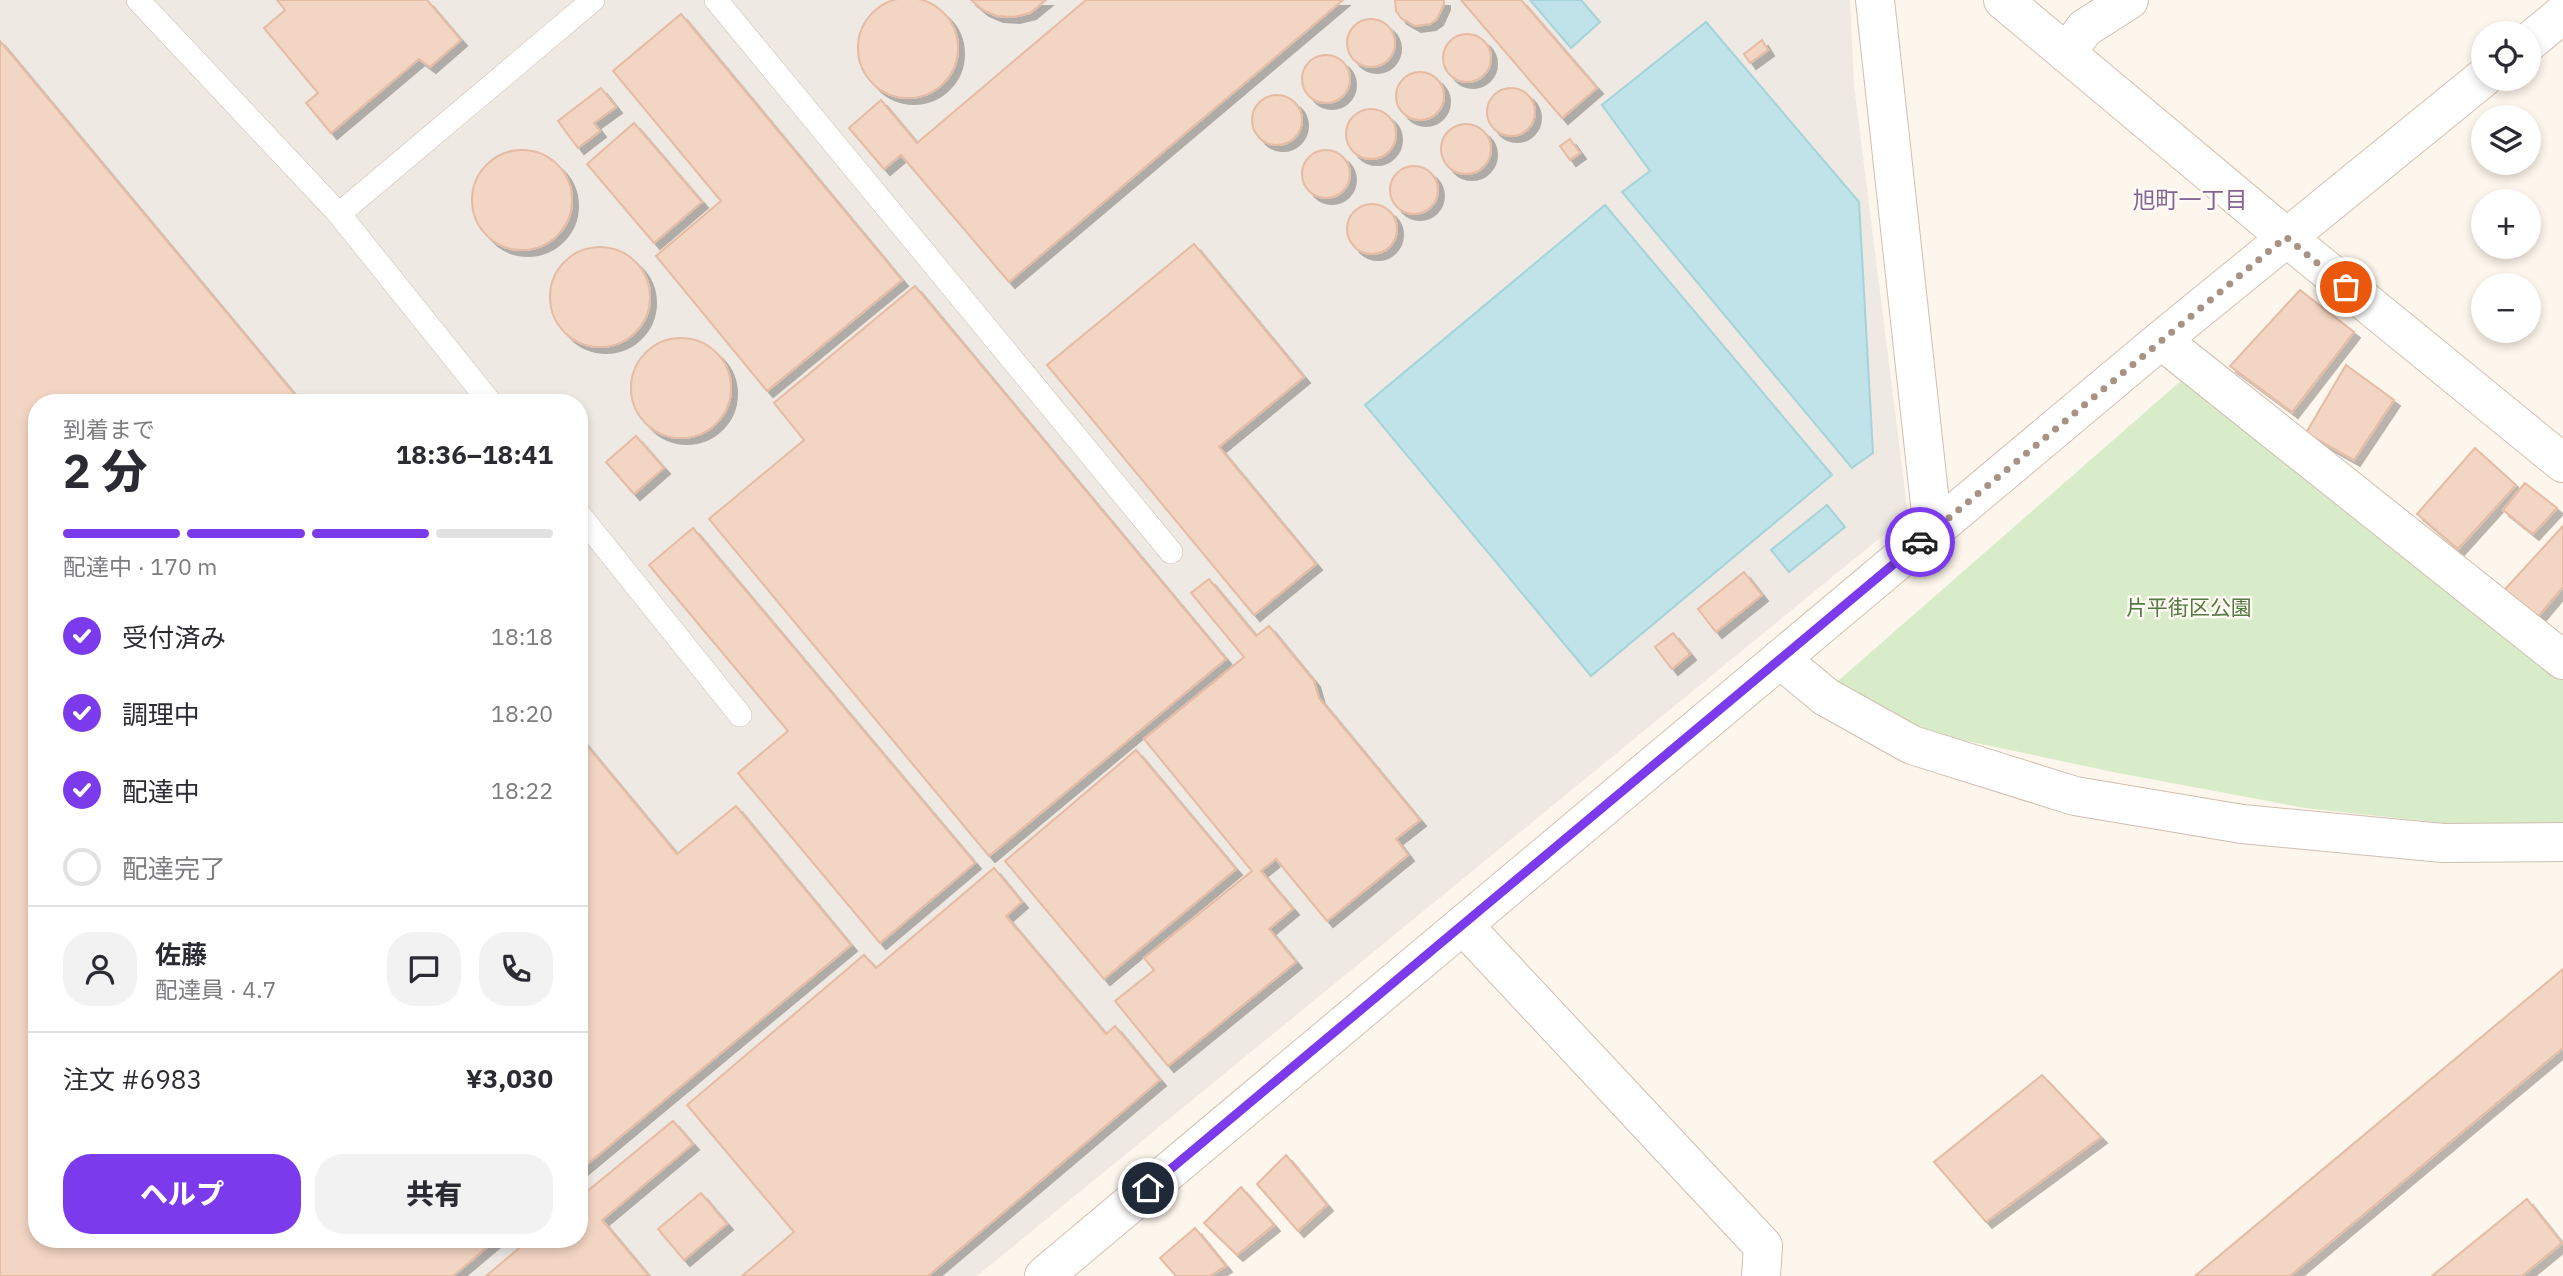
<!DOCTYPE html>
<html lang="ja">
<meta charset="utf-8">
<style>
body{margin:0;font-family:"IBM Plex Sans","Noto Sans JP",sans-serif;background:#f2f2f3;color:#2b2b33;height:100vh;display:flex;flex-direction:column;font-size:26px;white-space:nowrap}
*{box-sizing:border-box;margin:0}
p{font-size:23px;color:#7c7c81}
.icon{flex:none;width:38px;height:38px;fill:none;stroke:currentColor;stroke-width:2;stroke-linecap:round;stroke-linejoin:round}
.map{position:relative;flex:1;overflow:hidden}
.sheet{position:absolute;left:28px;top:394px;width:560px;height:854px;display:flex;flex-direction:column;background:#fff;border-radius:28px;box-shadow:0 4px 10px #0003}
.sheet>*{flex:none}
.controls{position:absolute;left:2471px;top:21px;display:grid;gap:14px}
.controls a{display:grid;place-items:center;width:70px;height:70px;border-radius:50%;background:#fff;box-shadow:0 4px 10px #0003;font-size:35px}
.pin{position:absolute;display:grid;place-items:center;width:60px;height:60px;color:#fff;margin:-30px;border:4px solid #fff;border-radius:50%;box-shadow:0 2px 7px #0007}
.courier{position:absolute;display:grid;place-items:center;width:70px;height:70px;margin:-35px;border:5px solid #7c3aed;border-radius:50%;background:#fff;color:#222;box-shadow:0 2px 9px #0007}
.overview em{font-style:normal;font-weight:800}
.overview div{display:flex;flex-direction:column-reverse}
.overview{display:flex;align-items:center;justify-content:space-between;height:119px;padding:0 35px}
h1{font-size:46px;font-weight:800;line-height:52px}
.bar{display:grid;grid-template-columns:repeat(4,1fr);gap:10px 7px;align-content:center;height:84px;padding:0 35px}
.bar i{height:9px;border-radius:5px;background:#e1e1e2}
.bar .on{background:#7c3aed}
.bar p{grid-column:span 4}
.line{display:flex;align-items:center;gap:18px;padding:0 35px;border-top:2px solid #e1e1e2}
.line div{flex:1}
.round{display:grid;place-items:center;flex:none;width:74px;height:74px;border-radius:28px;background:#f2f2f3}
ol{padding:0 35px;list-style:none}
li{display:flex;align-items:center;gap:21px;height:77px}
li p{margin-inline-start:auto}
li .icon{padding:7px;border-radius:50%;background:#7c3aed;color:#fff;stroke-width:4}
li:last-child{color:#7c7c81}
li i{width:38px;height:38px;border:4px solid #e1e1e2;border-radius:50%}
.primary-button{display:flex;gap:14px;margin-top:auto;padding:14px 35px}
.primary-button a{flex:1;height:80px;border-radius:28px;background:#7c3aed;color:#fff;font-size:28px;font-weight:800;line-height:80px;text-align:center}
.primary-button a+a{background:#f2f2f3;color:#2b2b33}
.map>svg:first-child{display:block}
.industrial{fill:#efe9e4;fill-rule:evenodd}
.green{fill:#d8ecc9}
.water{fill:#bfe3e8;stroke:#a5d3da;stroke-width:2}
.building{fill:#f3d5c3;stroke:#e6bba3;stroke-width:2;filter:url(#shadow)}
.lines{fill:none;stroke-linecap:round;stroke-linejoin:round}
.lane-casing{stroke:#d1beb0;stroke-width:24}
.street-casing{stroke:#d1beb0;stroke-width:40}
.secondary-casing{stroke:#d6c0b0;stroke-width:40}
.lane{stroke:#fff;stroke-width:23}
.street{stroke:#fff;stroke-width:38}
.secondary{stroke:#fff;stroke-width:38}
.done{stroke:#a89285;stroke-width:7;stroke-dasharray:0 12.6}
.route{stroke:#7c3aed;stroke-width:9}
.labels{text-anchor:middle;dominant-baseline:central;stroke-width:5;stroke-linejoin:round;paint-order:stroke}
.park-label{font-size:21px;fill:#537a41;stroke:#fffaf3}
.neighbourhood-label{font-size:23px;fill:#846695;stroke:#fffaf3}
</style>
<div class="map">
<svg width="2563" height="1276" viewBox="0 0 2563 1276">
<defs>
<filter id="shadow"><feDropShadow dx="6" dy="6" stdDeviation="0" flood-color="#0004"/></filter>
</defs>
<rect width="100%" height="100%" fill="#fdf6ec"/>
<!-- industrial -->
<path class="industrial" d="M0 0H1850L1854 85 1908 515 977 1276H0ZM37 402H579V1239H37Z"/>
<!-- green -->
<polygon class="green" points="2183,379 2563,676 2563,828 2479,827 2305,808 2113,772 1939,735 1831,687"/>
<!-- water -->
<g class="water">
<polygon points="1530,0 1581,0 1600,22 1571,48"/>
<polygon points="1706,22 1859,202 1873,453 1852,468 1622,192 1650,171 1602,105"/>
<polygon points="1605,205 1832,475 1591,676 1365,405"/>
<polygon points="1827,505 1845,527 1789,572 1771,550"/>
</g>
<!-- building -->
<g class="building">
<circle cx="908" cy="48" r="50"/>
<polygon points="277,0 427,0 461,40 430,67 419,59 331,133 306,103 318,93 264,28 285,10"/>
<polygon points="971,0 1046,0 1030,13 1014,17 997,16 983,10"/>
<polygon points="1086,0 1343,0 1009,282 901,155 884,169 849,128 881,100 917,143"/>
<polygon points="1395,0 1444,0 1444,4 1437,19 1430,24 1415,26 1401,18 1396,11"/>
<polygon points="1461,0 1521,0 1597,88 1562,118"/>
<polygon points="681,14 902,280 767,391 656,256 721,201 613,71"/>
<circle cx="1371" cy="43" r="24"/>
<circle cx="1467" cy="58" r="24"/>
<polygon points="1762,40 1768,50 1750,63 1744,54"/>
<polygon points="0,41 301,402 37,402 37,1239 497,1239 453,1276 0,1276"/>
<circle cx="1326" cy="79" r="24"/>
<circle cx="1420" cy="96" r="24"/>
<circle cx="1511" cy="112" r="24"/>
<polygon points="601,88 616,107 594,123 600,131 578,148 558,121"/>
<circle cx="1277" cy="120" r="25"/>
<circle cx="1371" cy="134" r="25"/>
<polygon points="634,123 702,202 654,243 587,164"/>
<circle cx="1466" cy="149" r="25"/>
<polygon points="1570,139 1580,153 1570,160 1560,146"/>
<circle cx="1326" cy="174" r="24"/>
<circle cx="522" cy="200" r="50"/>
<circle cx="1414" cy="190" r="24"/>
<circle cx="1372" cy="229" r="25"/>
<polygon points="1194,244 1304,377 1219,447 1316,564 1254,615 1047,365"/>
<circle cx="600" cy="297" r="50"/>
<polygon points="915,286 1226,659 989,856 709,519 804,440 774,403"/>
<polygon points="2300,290 2354,332 2292,412 2230,366"/>
<circle cx="681" cy="388" r="50"/>
<polygon points="2346,365 2394,400 2354,460 2306,433"/>
<polygon points="636,436 664,468 634,494 606,462"/>
<polygon points="2475,448 2516,485 2458,549 2417,514"/>
<polygon points="2525,483 2557,508 2533,534 2503,510"/>
<polygon points="2563,526 2563,587 2532,624 2498,597"/>
<polygon points="693,528 975,863 880,943 738,773 788,731 649,565"/>
<polygon points="1744,572 1762,595 1716,632 1698,609"/>
<polygon points="1209,579 1256,636 1269,626 1314,681 1319,698 1420,820 1396,839 1408,855 1327,921 1276,859 1261,871 1293,909 1269,929 1296,962 1168,1066 1115,1001 1154,970 1144,958 1252,871 1144,739 1244,657 1191,593"/>
<polygon points="1673,633 1690,654 1672,669 1655,647"/>
<polygon points="579,736 677,854 736,806 851,945 579,1171"/>
<polygon points="1136,750 1236,869 1104,979 1005,861"/>
<polygon points="994,868 1022,902 1006,916 1106,1034 1115,1026 1160,1080 928,1276 742,1276 794,1232 687,1105 864,955 876,968"/>
<polygon points="2563,969 2563,1048 2290,1276 2195,1276"/>
<polygon points="2042,1075 2101,1137 1986,1222 1934,1162"/>
<polygon points="673,1121 693,1144 602,1220 649,1276 486,1276 530,1239 579,1239 579,1198"/>
<polygon points="1286,1155 1327,1205 1298,1231 1257,1184"/>
<polygon points="1241,1187 1274,1225 1237,1255 1204,1223"/>
<polygon points="701,1193 727,1224 684,1260 658,1229"/>
<polygon points="2527,1199 2562,1243 2522,1276 2432,1276"/>
<polygon points="1195,1228 1226,1266 1210,1276 1176,1276 1160,1258"/>
</g>
<g class="lines">
<!-- lane casing -->
<g class="lane-casing">
<g id="lane">
<polyline points="138,0 339,214 490,402"/>
<polyline points="716,0 1171,552"/>
<polyline points="339,214 593,0"/>
<polyline points="579,514 740,715"/>
</g>
</g>
<!-- street casing -->
<g class="street-casing">
<g id="street">
<polyline points="1875,0 1933,531"/>
<polyline points="2066,53 2085,28 2129,0"/>
<polyline points="2161,340 2563,660"/>
<polyline points="1780,659 1826,697 1912,745 2075,796 2242,824 2443,843 2563,842"/>
<polyline points="1463,925 1763,1246 1761,1276"/>
</g>
</g>
<!-- secondary casing -->
<g class="secondary-casing">
<g id="secondary">
<polyline points="2003,0 2286,237 2563,463"/>
<polyline points="2529,42 2563,14"/>
<polyline points="1044,1276 2161,340 2483,78"/>
</g>
</g>
<!-- lane -->
<use href="#lane" class="lane"/>
<!-- street -->
<use href="#street" class="street"/>
<!-- secondary -->
<use href="#secondary" class="secondary"/>
</g>
<g class="lines">
<!-- done -->
<polyline class="done" points="1920,542 2286,237 2346,287"/>
<!-- route -->
<polyline class="route" points="1148,1188 1920,542"/>
</g>
<g class="labels">
<!-- park labels -->
<g class="park-label">
<text x="2189" y="607">片平街区公園</text>
</g>
<!-- neighbourhood labels -->
<g class="neighbourhood-label">
<text x="2190" y="199">旭町一丁目</text>
</g>
</g>
</svg>
<div class="controls">
<a><svg class="icon" aria-label="locate" viewBox="0 0 24 24"><circle cx="12" cy="12" r="6"/><path d="M12 2v4M12 18v4M2 12h4M18 12h4"/></svg></a>
<a><svg class="icon" aria-label="layers" viewBox="0 0 24 24"><path d="M12 4l9 5-9 5-9-5zM3 14l9 5 9-5"/></svg></a>
<a>+</a>
<a>−</a>
</div>
<div class="pin" style="left:2346px;top:287px;background:#ea580c"><svg class="icon" aria-label="bag" viewBox="0 0 24 24"><path d="M5 8h14l-1 12H6zM9 8a3 3 0 0 1 6 0"/></svg></div>
<div class="pin" style="left:1148px;top:1188px;background:#1f2937"><svg class="icon" aria-label="home" viewBox="0 0 24 24"><path d="M3 11l9-7 9 7M6 9v11h12V9"/></svg></div>
<div class="courier" style="left:1920px;top:542px"><svg class="icon" aria-label="car" viewBox="0 0 24 24"><path d="M5 17H2v-5l4-1 3-4h7l3 4 3 1v5h-3M9 17h6M6 11h13"/><circle cx="7" cy="17" r="2"/><circle cx="17" cy="17" r="2"/></svg></div>
<section class="sheet">
<div class="overview"><div><h1>2 分</h1><p>到着まで</p></div><em>18:36–18:41</em></div>
<div class="bar"><i class="on"></i><i class="on"></i><i class="on"></i><i></i><p>配達中 · 170 m</p></div>
<ol>
<li><svg class="icon" aria-label="check" viewBox="0 0 24 24"><path d="M5 12l5 5 9-10"/></svg>受付済み<p>18:18</p></li>
<li><svg class="icon" aria-label="check" viewBox="0 0 24 24"><path d="M5 12l5 5 9-10"/></svg>調理中<p>18:20</p></li>
<li><svg class="icon" aria-label="check" viewBox="0 0 24 24"><path d="M5 12l5 5 9-10"/></svg>配達中<p>18:22</p></li>
<li><i></i>配達完了</li>
</ol>
<div class="line" style="height:126px"><a class="round"><svg class="icon" aria-label="person" viewBox="0 0 24 24"><circle cx="12" cy="8" r="4"/><path d="M4 21q1-7 8-7t8 7"/></svg></a><div><b>佐藤</b><p>配達員 · 4.7</p></div><a class="round"><svg class="icon" aria-label="chat" viewBox="0 0 24 24"><path d="M4 5h16v11H9l-5 4z"/></svg></a><a class="round"><svg class="icon" aria-label="phone" viewBox="0 0 24 24"><path d="M5 4h4l2 5-3 2q2 4 5 5l2-3 5 2v4C11 20 4 13 5 4z"/></svg></a></div>
<div class="line" style="height:91px"><div>注文 #6983</div><b>¥3,030</b></div>
<div class="primary-button"><a>ヘルプ</a><a>共有</a></div>
</section>
</div>
